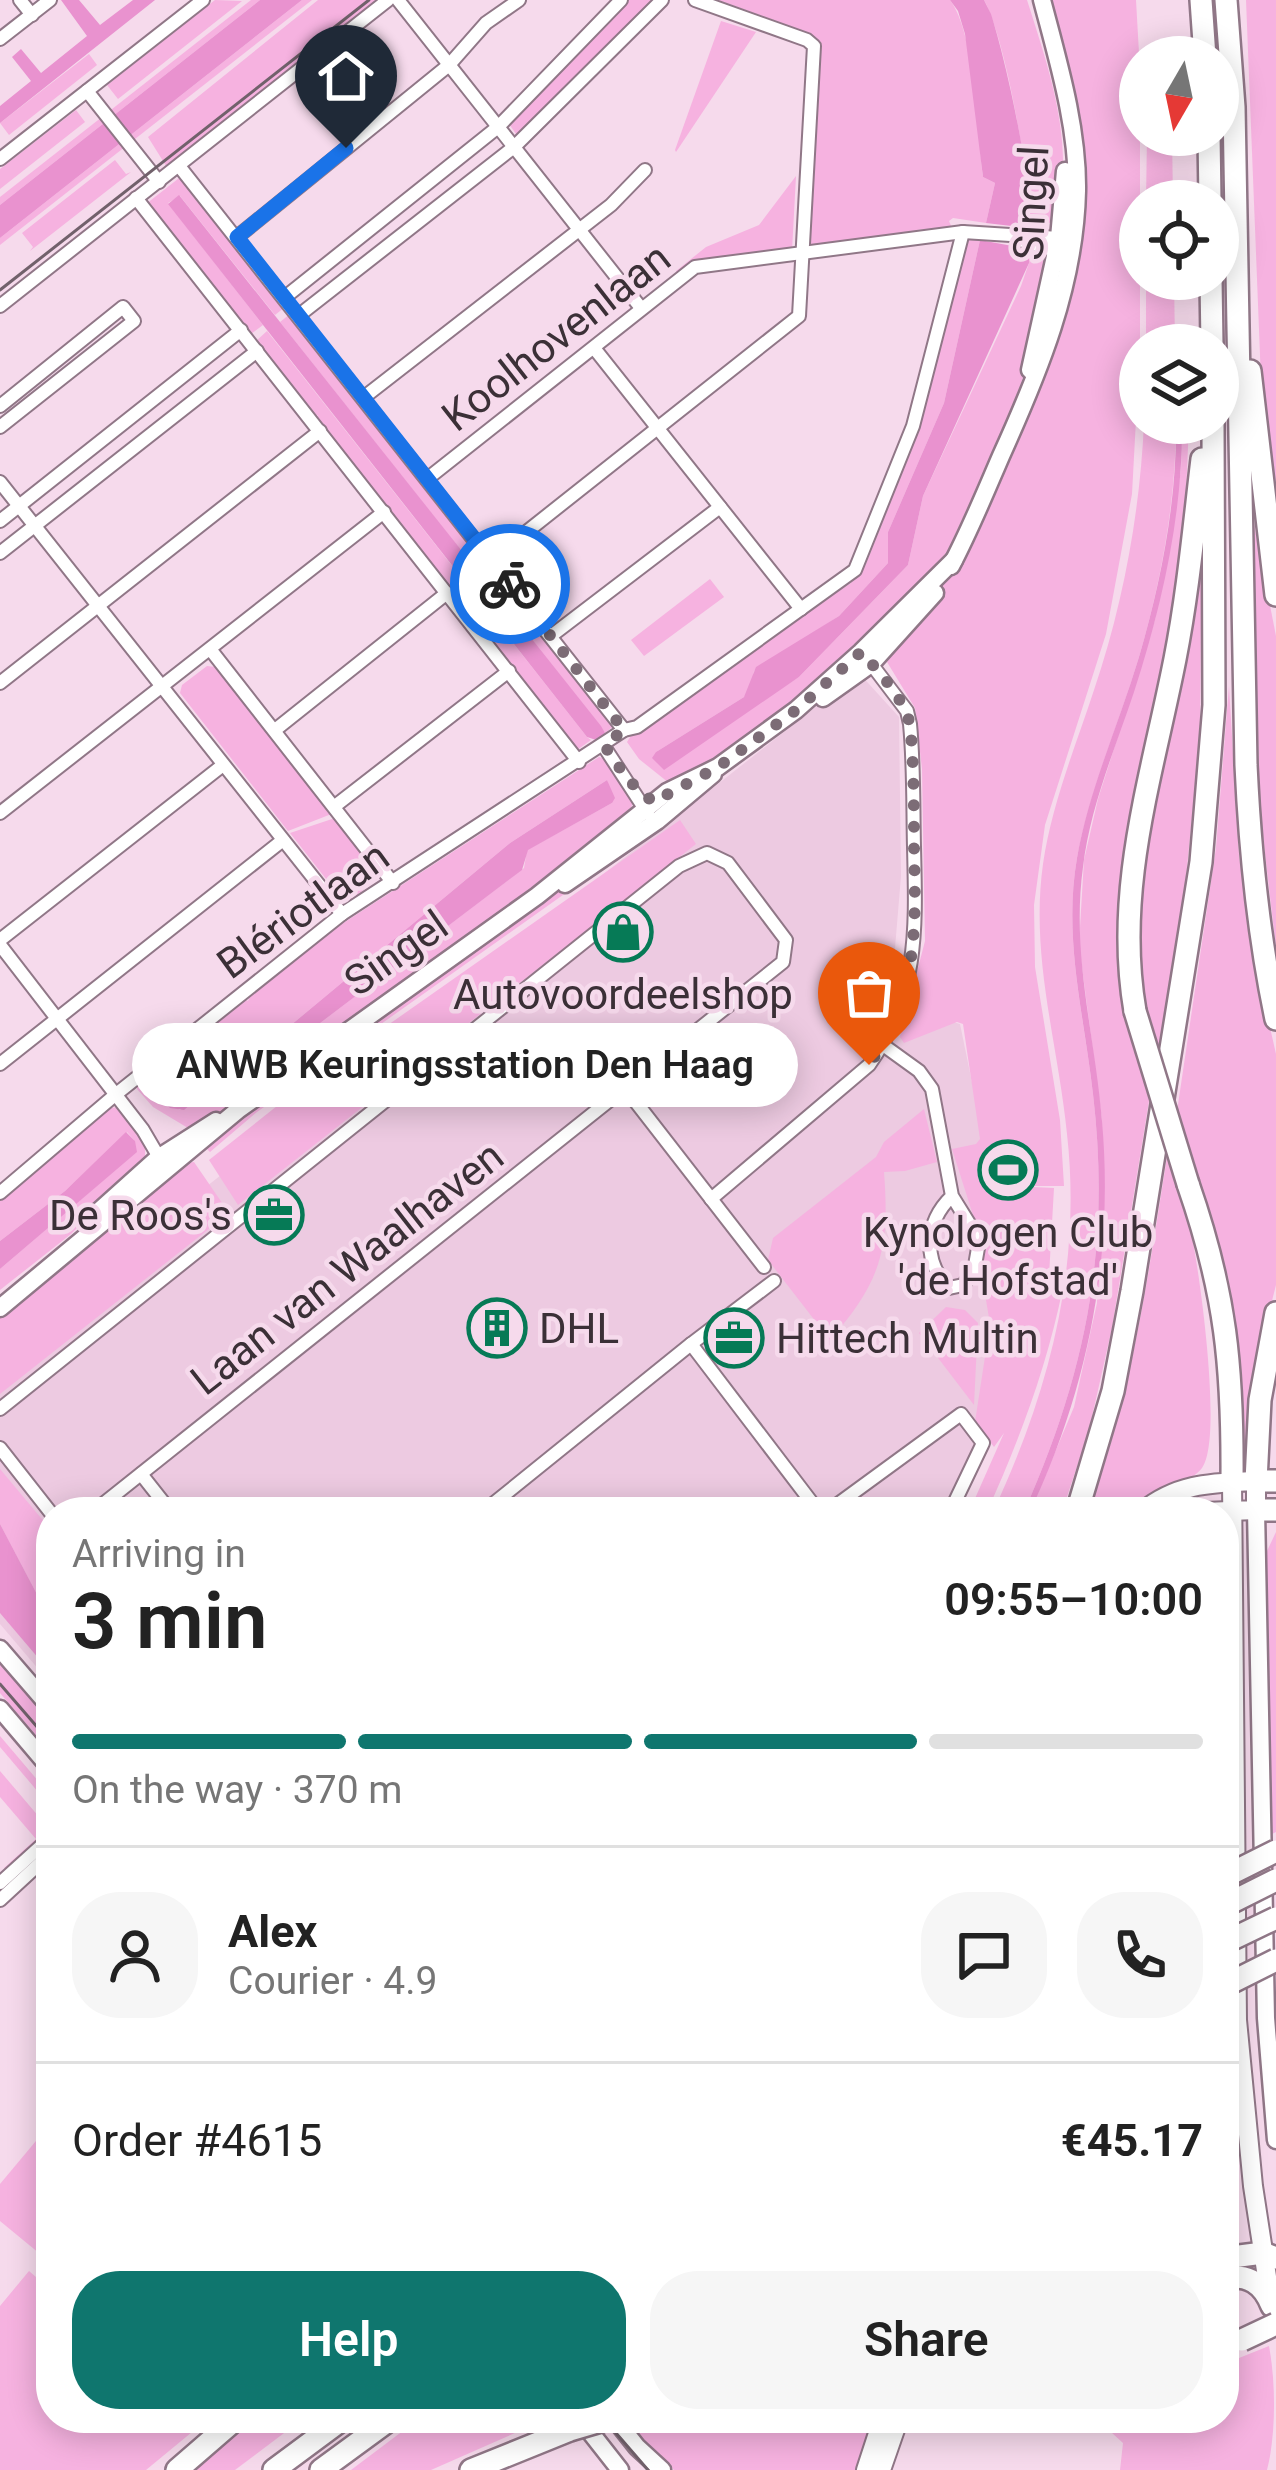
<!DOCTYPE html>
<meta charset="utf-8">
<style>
body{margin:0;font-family:Roboto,sans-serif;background:#f6f6f6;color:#222;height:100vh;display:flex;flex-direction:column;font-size:45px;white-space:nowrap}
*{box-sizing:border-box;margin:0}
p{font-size:39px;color:#767676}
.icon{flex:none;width:66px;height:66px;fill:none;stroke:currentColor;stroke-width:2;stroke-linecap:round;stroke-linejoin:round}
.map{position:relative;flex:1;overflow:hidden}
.sheet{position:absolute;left:36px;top:1497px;width:1203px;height:936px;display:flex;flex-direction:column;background:#fff;border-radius:48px;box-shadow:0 6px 30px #0003}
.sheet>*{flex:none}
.needle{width:78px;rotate:189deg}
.buttons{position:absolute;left:1119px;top:36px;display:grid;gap:24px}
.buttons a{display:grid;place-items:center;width:120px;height:120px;border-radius:50%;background:#fff;box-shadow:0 6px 30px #0003;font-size:60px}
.pin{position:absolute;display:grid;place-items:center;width:102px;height:102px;color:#fff;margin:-123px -51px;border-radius:50% 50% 50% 0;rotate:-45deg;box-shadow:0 0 12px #0007}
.pin .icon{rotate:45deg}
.courier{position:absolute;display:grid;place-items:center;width:120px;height:120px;margin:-60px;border:9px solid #1a73e8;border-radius:50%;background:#fff;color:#222;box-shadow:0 3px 15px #0007}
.bubble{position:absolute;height:84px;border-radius:42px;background:#fff;box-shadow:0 6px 30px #0003;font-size:39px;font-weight:600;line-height:84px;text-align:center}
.overview em{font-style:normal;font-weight:600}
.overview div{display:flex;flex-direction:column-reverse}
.overview{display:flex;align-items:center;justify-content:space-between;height:204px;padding:0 36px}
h1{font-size:78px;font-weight:600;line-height:90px}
.bar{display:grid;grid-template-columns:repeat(4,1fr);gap:18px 12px;align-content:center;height:144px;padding:0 36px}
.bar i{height:15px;border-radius:9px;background:#e0e0e0}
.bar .on{background:#0f766e}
.bar p{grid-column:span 4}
.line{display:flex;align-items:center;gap:30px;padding:0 36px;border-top:3px solid #e0e0e0}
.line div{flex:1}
.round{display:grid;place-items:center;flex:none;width:126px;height:126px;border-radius:48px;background:#f6f6f6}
.action{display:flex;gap:24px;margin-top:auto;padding:24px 36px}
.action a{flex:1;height:138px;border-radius:48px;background:#0f766e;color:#fff;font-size:48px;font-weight:600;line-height:138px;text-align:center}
.action a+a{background:#f6f6f6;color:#222}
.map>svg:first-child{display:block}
.built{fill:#edcae1}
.green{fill:#f6b2e0;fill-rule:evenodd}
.water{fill:#e992cf}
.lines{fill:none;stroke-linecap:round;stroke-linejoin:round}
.minor-casing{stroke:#907787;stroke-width:16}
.secondary-casing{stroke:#907787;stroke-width:21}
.primary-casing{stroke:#907787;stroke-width:22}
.trunk-casing{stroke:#907787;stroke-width:22}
.motorway-casing{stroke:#907787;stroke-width:26}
.minor{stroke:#fff;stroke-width:12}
.secondary{stroke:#fff;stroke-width:16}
.primary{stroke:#fff;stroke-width:18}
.trunk{stroke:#fff;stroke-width:18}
.motorway{stroke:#fff;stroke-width:21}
.tram{stroke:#71616b;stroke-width:3}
.motorway-bridge-casing{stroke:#907787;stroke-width:26;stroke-linecap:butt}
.motorway-bridge{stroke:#fff;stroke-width:21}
.done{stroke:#7c6c76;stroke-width:12;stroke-dasharray:0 21.6}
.route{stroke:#1a73e8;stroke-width:15}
.labels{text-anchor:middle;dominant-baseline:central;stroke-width:9;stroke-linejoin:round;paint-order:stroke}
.street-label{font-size:42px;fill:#3b3037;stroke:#f6daec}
.poi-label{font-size:42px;fill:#3b3037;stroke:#f6daec}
</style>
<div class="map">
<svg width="1276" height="2470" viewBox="0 0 1276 2470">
<rect width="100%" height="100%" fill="#f6daec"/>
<!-- built -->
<polygon class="built" points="859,673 899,717 901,876 894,960 884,1003 960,1024 1013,1282 992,1441 955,1512 51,1512 51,1684 0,1624 0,1349"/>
<!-- green -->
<g class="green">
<polygon points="215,0 242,1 118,99 107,85"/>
<polygon points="251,0 260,0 0,205 0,197"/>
<polygon points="302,0 312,0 0,245 0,238"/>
<polygon points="318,0 377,0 185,151 186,155 168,169 148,137"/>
<polygon points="624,0 658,0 621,38 617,35 604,48 608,50 519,138 509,124"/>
<path d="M718 0H950C975 33 978 133 983 177L995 183 986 223 953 218 949 221 952 228 916 230V233L809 247 806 243 810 236 818 42 801 30Z"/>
<path d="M984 0H1027C1050 72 1076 146 1056 221L1029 228C1032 186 1005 36 984 0Z"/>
<polygon points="1044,0 1136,0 1140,71 1140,345 1132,494 1106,634 1045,825 1034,905 1035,967 1060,1120 1064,1186 1008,1186 1054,1188 1049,1276 993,1274 977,1268 979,1234 952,1149 976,1144 980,1139 963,1024 957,1022 904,1043 900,1037 925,941 922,769 915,708 887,662 894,648 962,560 1033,403 1080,188"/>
<polygon points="1246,0 1276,0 1276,565 1263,431"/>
<polygon points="721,21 756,32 676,152 675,150"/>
<polygon points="89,54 97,65 9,135 0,123"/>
<polygon points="76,110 85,122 0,189 0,169"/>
<polygon points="1147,135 1172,135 1173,201 1146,201"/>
<polygon points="115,160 126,174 131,172 30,251 33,247 22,233"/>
<polygon points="183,175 285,307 275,315 180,196 168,203 263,325 251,334 146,204"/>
<polygon points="796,176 792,251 705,260 678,275 676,271 706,247 759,225"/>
<polygon points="967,237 980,240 944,403 888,532 888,563 839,616 754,671 751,689 744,697 656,752 722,726 799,677 908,565 923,496 1021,286 1029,263 1029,249 1037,251 1048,267 1041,320 1011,415 947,552 909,599 813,685 724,756 669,783 639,759 627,742 632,734 772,632 851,583 849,579 865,566 902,473 899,470 904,469 916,435"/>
<polygon points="1146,279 1174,279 1175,345 1146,345"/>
<polygon points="290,314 615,725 605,733 280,322"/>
<polygon points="267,331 587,737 591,740 577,750 316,420 318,415 314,417 255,342"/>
<path d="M1144 423H1176C1176 501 1161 582 1139 657 1119 724 1090 789 1077 858 1063 939 1084 1015 1093 1094 1111 1248 1086 1372 1024 1512H993C1049 1392 1082 1268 1067 1134 1058 1043 1030 957 1043 864 1052 803 1075 748 1094 690 1123 605 1140 512 1144 423Z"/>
<polygon points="1182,423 1189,423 1184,544 1165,660 1133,805 1121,896 1150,1095 1112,1328 1089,1430 1062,1512 1030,1512 1074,1407 1097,1303 1102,1120 1079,944 1084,860 1098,799 1155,620 1181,470"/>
<polygon points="1252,514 1276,636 1276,948 1260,811"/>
<polygon points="1202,515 1200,738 1183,907 1158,1061 1143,995 1136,936 1138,875"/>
<polygon points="710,579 724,597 644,656 631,640"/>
<polygon points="207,666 216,667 334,813 288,831 180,693 182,685"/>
<polygon points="1229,686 1239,855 1251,944 1276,1054 1276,1285 1264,1332 1250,1465 1241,1471 1239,1357 1228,1276 1176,1118 1216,848"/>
<path d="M599 757 608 760 633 802 629 814 551 878 250 1095 193 1131 153 1107 137 1089V1083L245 999 248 1001 250 995 331 931ZM607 780 612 803 527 850 524 868 274 1058 236 1066 180 1110 163 1101 246 1024 285 1030 510 843Z"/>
<path d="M677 814 257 1112 210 1152 205 1147C353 1024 517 919 677 814Z"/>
<polygon points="338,817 379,877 351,900 341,898 290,833"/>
<polygon points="680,820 696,844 238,1205 209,1160 311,1079"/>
<polygon points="120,1107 145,1144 145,1160 71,1234 0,1290 0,1269 136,1152 134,1140 127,1132 65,1191 0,1241 0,1199 109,1108"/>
<path d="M924 1109 937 1162 905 1171 884 1172C890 1249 881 1282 830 1340L768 1260 773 1238 876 1157 884 1142Z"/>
<path d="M1167 1157C1177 1184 1186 1209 1192 1237 1200 1276 1223 1440 1202 1468 1191 1483 1151 1495 1132 1512H1088C1131 1398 1148 1277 1167 1157Z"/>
<polygon points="194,1162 229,1213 0,1394 0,1312 187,1163"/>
<path d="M982 1276 1063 1287C1047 1367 1020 1438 987 1512H969L1004 1433 994 1447 975 1422 990 1324Z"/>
<polygon points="946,1307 965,1310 978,1323 974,1405 919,1333"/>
<polygon points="0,1469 51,1530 51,1562 37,1576 51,1603 51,1621 0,1524"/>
<polygon points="1276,1532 1276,1832 1268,1836 1267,1551"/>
<polygon points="0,1658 51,1717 51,1724 41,1713 38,1715 51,1731 51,1753 0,1693"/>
<polygon points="0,1736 51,1796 51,1818 47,1824 51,1821 51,1833 14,1861 10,1870 4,1868 36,1839 0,1797 0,1771 40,1818 50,1806 0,1747"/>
<polygon points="1227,1995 1225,2067 1239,2225 1233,2240 1224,2246 1224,1996"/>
<polygon points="51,2123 51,2263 0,2221 0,2184"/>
<polygon points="29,2271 51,2290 51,2418 209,2418 146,2470 0,2470 0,2306"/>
<path d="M1269 2346C1276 2383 1276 2435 1267 2470H1120L1123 2443 1101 2423 914 2426 916 2418H1224V2364Z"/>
<polygon points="256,2418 304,2418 235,2470 195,2470"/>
<polygon points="420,2418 549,2418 431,2470 351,2470"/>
<polygon points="699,2418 876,2418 858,2470 674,2470 634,2432"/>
</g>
<!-- water -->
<g class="water">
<polygon points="61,0 79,0 100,25 133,0 155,0 0,123 0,106 31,81 12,57 21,49 41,73 87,36"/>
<polygon points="260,0 302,0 0,238 0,205"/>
<path d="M950 0H984L991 14C1006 61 1033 181 1029 228L986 223 995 183 983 177 965 34 958 11Z"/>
<polygon points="179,195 601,726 605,733 596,740 587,737 168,204"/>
<polygon points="980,240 1029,249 1029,263 923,496 908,565 799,677 664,770 652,758 656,752 744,697 756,667 839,616 888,563 888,532 944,403"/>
<path d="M1176 423H1182C1183 513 1162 606 1134 692 1115 749 1090 807 1083 867 1071 955 1095 1035 1102 1121 1114 1258 1088 1388 1030 1512H1024C1086 1372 1111 1248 1093 1094 1084 1014 1063 939 1077 858 1089 789 1119 724 1139 657 1161 582 1177 501 1176 423Z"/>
<polygon points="607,780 615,798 612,803 528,850 522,870 274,1058 236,1066 184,1110 170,1108 163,1101 243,1024 285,1030 510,843"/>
<polygon points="126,1132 135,1141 137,1152 0,1269 0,1241 65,1191"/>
<polygon points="0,1524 51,1621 51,1673 0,1613"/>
</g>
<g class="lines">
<!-- minor casing -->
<g class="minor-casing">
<g id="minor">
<polyline points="20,0 32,15"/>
<polyline points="398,0 641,308"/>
<polyline points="0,39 50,0"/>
<polyline points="87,91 159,182"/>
<polyline points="0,159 203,0"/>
<polyline points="179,166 624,730"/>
<polyline points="136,198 579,762"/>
<polyline points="237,237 449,65 486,23 519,0"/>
<polyline points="1020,240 1056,251 1064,249"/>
<polyline points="284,298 498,127 621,0"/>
<polyline points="0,306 388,0"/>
<polyline points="298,316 514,147 662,0"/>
<polyline points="594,348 801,609"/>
<polyline points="363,398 611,205 645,170"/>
<polyline points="0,406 123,307 134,321 0,427"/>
<polyline points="427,479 695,267 963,232 1059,238 1065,242"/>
<polyline points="0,482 342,914"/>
<polyline points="0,521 241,330"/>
<polyline points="0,553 257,351"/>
<polyline points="491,560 799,316 814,46 807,40 695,0"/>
<polyline points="551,636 720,507"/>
<polyline points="210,649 393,883"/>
<polyline points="0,683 320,431"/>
<polyline points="275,730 447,593"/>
<polyline points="603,745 648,814"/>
<polyline points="335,806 509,671"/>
<polyline points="0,813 384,512"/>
<polyline points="0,940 223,765"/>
<polyline points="0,945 143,1130 160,1159"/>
<path d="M883 1045 919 1071 932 1089 952 1196 970 1225 978 1248 974 1271 963 1285 949 1288C922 1261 925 1222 952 1196"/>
<polyline points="0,1064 283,840"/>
<polyline points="625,1088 764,1267"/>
<polyline points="0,1193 115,1095 342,914 624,730 637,727 855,570 913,426 963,232"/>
<path d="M711 1199 869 1065C919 994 916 929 914 847 913 806 914 765 910 724L907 711 869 661"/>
<polyline points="691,1344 774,1281"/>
<polyline points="0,1409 679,866 707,853 728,863 786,940 783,962 93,1512"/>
<polyline points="0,1448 51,1513"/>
<polyline points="141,1474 171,1512"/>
<polyline points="483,1512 691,1344 819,1512"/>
<polyline points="827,1512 961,1414 983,1443 950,1512"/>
<polyline points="0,1883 51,1837"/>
<polyline points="0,1900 51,1853"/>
</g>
</g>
<!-- secondary casing -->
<g class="secondary-casing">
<g id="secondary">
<polyline points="1030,370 1059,238 1065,171"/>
<path d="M951 566C970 530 985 493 1001 456 1039 372 1075 286 1077 191 1078 127 1058 61 1042 0"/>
<polyline points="823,698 871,664 935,593"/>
<polyline points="565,884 657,821 713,774"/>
<polyline points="99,1211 158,1158 216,1121"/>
<polyline points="0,1308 238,1110 537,896 667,792 718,767 796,710 861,652 954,560"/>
<polyline points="1256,1510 1266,2018 1276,2140"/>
<polyline points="0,1649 51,1708"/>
<polyline points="0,1709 51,1769"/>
<polyline points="614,2418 637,2447 662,2470"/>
<polyline points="580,2419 620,2470"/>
</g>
</g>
<!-- primary casing -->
<g class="primary-casing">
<g id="primary">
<path d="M1142 1512C1177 1483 1212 1483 1256 1481V1510L1204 1512"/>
<polyline points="866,2470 883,2418"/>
<polyline points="881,2470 899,2418"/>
</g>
</g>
<!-- trunk casing -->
<g class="trunk-casing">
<polyline id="trunk" points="1232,1482 1237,2020 1253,2186 1271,2303"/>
</g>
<!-- motorway casing -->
<g class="motorway-casing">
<g id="motorway">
<polyline points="1201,0 1205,57"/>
<path d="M1226 0 1234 107 1246 765C1250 851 1258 934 1276 1019"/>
<polyline points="1209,135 1210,201"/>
<polyline points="1211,279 1212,345"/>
<polyline points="1250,371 1276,595"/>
<path d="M1135 1011C1114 890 1152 776 1175 659 1188 593 1194 526 1202 459"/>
<path d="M1188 1184C1226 1293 1233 1368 1232 1482"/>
<polyline points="1276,1313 1260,1400 1256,1481 1276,1481"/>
<polyline points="1256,1510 1276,1510"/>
<polyline points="1077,1512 1113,1391 1132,1291 1201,862 1214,705 1213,423"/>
<polyline points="1224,2258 1263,2253 1276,2258"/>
<path d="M1224 2278C1248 2274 1263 2283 1272 2306"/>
<polyline points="177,2470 237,2418"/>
<polyline points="274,2470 344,2418"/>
<polyline points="321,2470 392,2418"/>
<polyline points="471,2470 570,2430"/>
</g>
</g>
<!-- minor -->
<use href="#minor" class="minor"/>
<!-- secondary -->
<use href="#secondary" class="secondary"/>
<!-- primary -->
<use href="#primary" class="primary"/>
<!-- trunk -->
<use href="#trunk" class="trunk"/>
<!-- motorway -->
<use href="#motorway" class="motorway"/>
<!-- tram -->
<g class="tram">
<polyline points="0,290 369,0"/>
<polyline points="0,1684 51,1743"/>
<polyline points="603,2418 648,2470"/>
</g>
<!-- motorway-bridge casing -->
<g class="motorway-bridge-casing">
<g id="motorway-bridge">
<polyline points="1135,1011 1188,1184"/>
<polyline points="1224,1877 1276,1851"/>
<polyline points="1224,1906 1276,1880"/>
<polyline points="1224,1943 1276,1918"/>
<polyline points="1224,1986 1276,1960"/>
<polyline points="1242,2340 1276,2324"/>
<polyline points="570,2430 611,2418"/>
</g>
</g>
<!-- motorway-bridge -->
<use href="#motorway-bridge" class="motorway-bridge"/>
</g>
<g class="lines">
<!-- done -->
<path class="done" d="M510 584 624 730 604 745 628 780 653 802 718 767 796 710 861 652C880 673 903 697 910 724 914 765 914 806 914 847 916 929 918 994 869 1065"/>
<!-- route -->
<polyline class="route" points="346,148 237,237 510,584"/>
</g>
<!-- icons -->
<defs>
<g id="shop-ring" transform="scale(3)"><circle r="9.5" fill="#f6daec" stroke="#067a56" stroke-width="1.5"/><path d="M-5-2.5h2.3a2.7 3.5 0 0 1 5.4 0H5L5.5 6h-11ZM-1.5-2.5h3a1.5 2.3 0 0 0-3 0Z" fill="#067a56"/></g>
<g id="stadium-ring" transform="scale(3)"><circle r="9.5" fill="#f6daec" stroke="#067a56" stroke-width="1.5"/><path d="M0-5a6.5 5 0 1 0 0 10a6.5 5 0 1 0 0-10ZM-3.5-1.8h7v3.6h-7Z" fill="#067a56"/></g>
<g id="office-ring" transform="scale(3)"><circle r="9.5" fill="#f6daec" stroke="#067a56" stroke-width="1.5"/><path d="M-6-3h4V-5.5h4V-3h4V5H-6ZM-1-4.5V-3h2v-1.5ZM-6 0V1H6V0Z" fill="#067a56"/></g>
<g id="building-ring" transform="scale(3)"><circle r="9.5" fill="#f6daec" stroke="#067a56" stroke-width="1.5"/><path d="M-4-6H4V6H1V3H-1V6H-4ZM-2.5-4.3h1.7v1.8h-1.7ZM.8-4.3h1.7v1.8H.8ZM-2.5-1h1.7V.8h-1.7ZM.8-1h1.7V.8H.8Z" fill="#067a56"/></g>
</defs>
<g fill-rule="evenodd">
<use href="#shop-ring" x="623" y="932"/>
<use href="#stadium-ring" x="1008" y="1170"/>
<use href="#office-ring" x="274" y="1215"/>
<use href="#building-ring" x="497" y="1328"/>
<use href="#office-ring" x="734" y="1338"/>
</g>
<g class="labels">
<!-- street labels -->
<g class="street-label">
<text transform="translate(1031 203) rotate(-87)">Singel</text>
<text transform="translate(556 337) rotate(-38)">Koolhovenlaan</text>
<text transform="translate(303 910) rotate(-36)">Blériotlaan</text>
<text transform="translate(396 953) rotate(-35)">Singel</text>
<text transform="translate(347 1268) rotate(-38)">Laan van Waalhaven</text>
</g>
<!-- poi labels -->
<g class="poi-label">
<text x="623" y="994">Autovoordeelshop</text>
<text x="232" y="1215" text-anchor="end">De Roos's</text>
<text x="1008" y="1232">Kynologen Club<tspan x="1008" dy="48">'de Hofstad'</tspan></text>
<text x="539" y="1328" text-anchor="start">DHL</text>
<text x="776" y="1338" text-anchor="start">Hittech Multin</text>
</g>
</g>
</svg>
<div class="buttons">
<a><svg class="needle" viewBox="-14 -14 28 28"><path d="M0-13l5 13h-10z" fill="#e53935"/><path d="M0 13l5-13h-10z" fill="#767676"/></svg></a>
<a><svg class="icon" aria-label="locate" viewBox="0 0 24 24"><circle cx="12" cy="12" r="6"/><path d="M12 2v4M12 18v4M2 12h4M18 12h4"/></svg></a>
<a><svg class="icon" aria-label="layers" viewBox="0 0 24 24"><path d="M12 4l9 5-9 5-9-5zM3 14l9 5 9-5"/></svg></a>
</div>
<div class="pin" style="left:869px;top:1065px;background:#ea580c"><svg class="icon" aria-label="bag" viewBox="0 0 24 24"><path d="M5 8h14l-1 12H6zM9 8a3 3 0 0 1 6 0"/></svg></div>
<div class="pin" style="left:346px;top:148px;background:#1f2937"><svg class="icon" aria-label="home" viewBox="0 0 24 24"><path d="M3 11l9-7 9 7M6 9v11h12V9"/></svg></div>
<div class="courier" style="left:510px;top:584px"><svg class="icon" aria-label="bike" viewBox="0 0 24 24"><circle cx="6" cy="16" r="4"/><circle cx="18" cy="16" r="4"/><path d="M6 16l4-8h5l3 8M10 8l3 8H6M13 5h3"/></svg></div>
<div class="bubble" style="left:132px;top:1023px;width:666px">ANWB Keuringsstation Den Haag</div>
<section class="sheet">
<div class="overview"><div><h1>3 min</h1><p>Arriving in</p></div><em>09:55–10:00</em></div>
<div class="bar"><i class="on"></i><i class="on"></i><i class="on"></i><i></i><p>On the way · 370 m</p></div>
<div class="line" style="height:216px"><a class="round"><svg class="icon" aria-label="person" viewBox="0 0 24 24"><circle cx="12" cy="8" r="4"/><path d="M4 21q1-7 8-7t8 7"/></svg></a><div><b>Alex</b><p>Courier · 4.9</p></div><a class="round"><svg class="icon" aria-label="chat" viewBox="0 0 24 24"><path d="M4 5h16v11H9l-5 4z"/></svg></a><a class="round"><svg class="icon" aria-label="phone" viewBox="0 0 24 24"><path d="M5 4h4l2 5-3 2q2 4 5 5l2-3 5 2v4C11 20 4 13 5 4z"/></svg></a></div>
<div class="line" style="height:156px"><div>Order #4615</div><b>€45.17</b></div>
<div class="action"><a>Help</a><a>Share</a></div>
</section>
</div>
